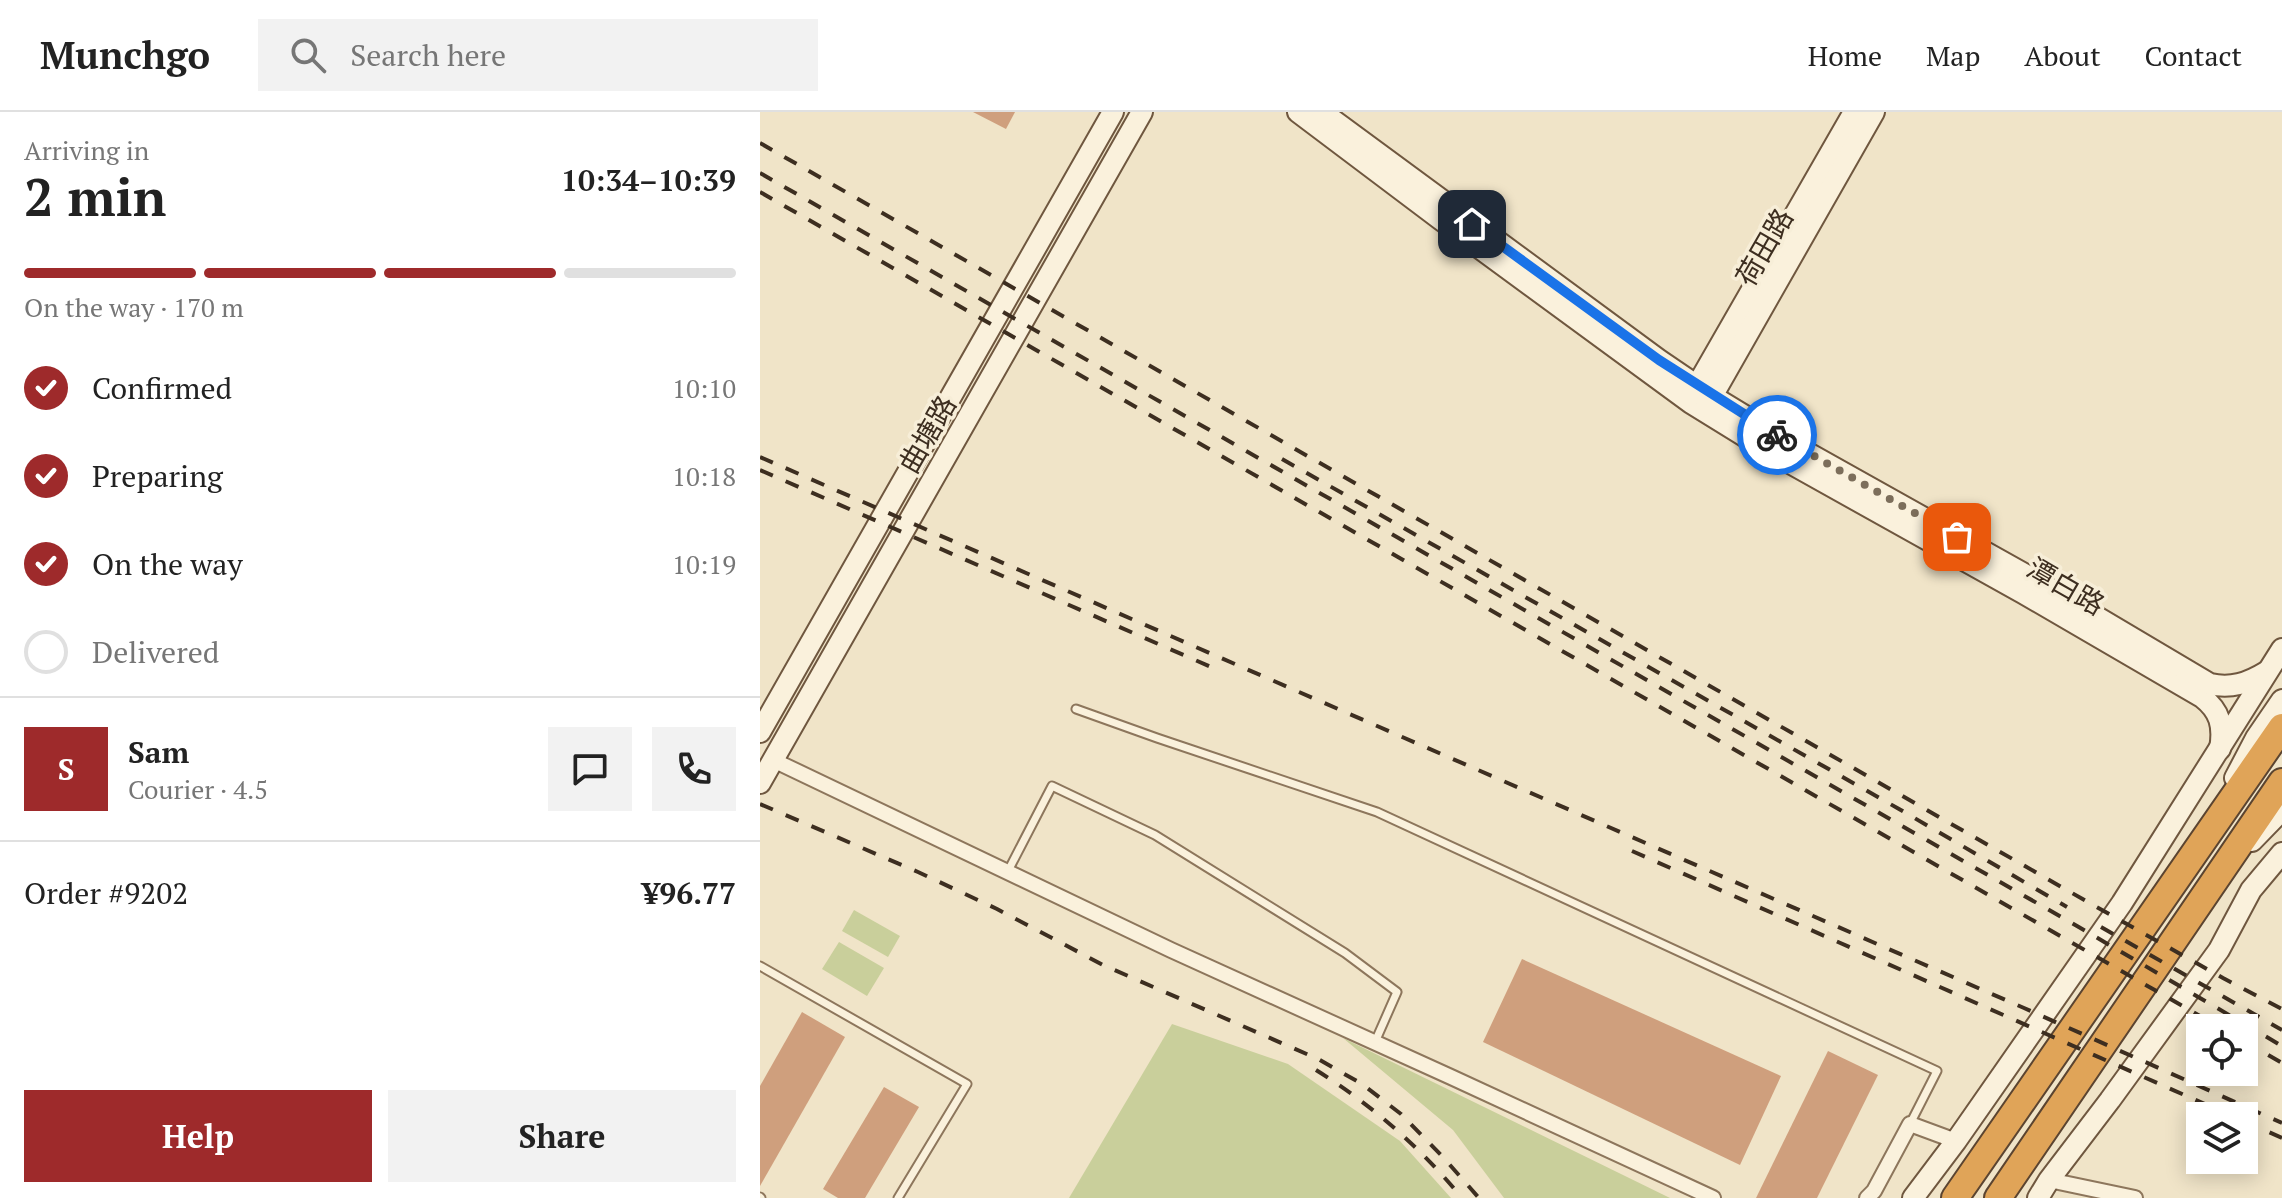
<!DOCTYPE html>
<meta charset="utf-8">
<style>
body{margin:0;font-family:"PT Serif","Noto Sans SC",serif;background:#f2f2f2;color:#222;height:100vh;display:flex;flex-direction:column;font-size:30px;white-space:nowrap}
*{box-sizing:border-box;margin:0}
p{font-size:26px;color:#767676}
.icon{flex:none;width:44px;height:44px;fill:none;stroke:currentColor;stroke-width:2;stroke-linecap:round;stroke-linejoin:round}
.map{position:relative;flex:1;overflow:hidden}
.details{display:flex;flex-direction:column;background:#fff;width:760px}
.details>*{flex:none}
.controls{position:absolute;left:1426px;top:902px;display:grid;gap:16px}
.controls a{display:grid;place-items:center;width:72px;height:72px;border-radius:0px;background:#fff;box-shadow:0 4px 20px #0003;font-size:40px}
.pin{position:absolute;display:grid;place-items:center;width:68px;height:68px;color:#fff;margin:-34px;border-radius:16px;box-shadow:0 4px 12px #0006}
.courier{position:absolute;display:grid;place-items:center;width:80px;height:80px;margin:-40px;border:6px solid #1a73e8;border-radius:50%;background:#fff;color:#222;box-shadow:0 2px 10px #0007}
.summary em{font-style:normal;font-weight:600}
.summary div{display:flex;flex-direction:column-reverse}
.summary{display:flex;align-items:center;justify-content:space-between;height:136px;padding:0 24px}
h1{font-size:52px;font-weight:600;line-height:60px}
.bar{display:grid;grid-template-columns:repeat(4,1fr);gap:12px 8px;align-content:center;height:96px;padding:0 24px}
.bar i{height:10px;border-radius:6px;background:#e0e0e0}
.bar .selected{background:#9e2a2b}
.bar p{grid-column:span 4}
.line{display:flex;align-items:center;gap:20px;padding:0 24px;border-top:2px solid #e0e0e0}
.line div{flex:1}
.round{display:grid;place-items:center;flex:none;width:84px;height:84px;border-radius:0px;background:#f2f2f2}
ol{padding:0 24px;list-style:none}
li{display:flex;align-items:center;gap:24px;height:88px}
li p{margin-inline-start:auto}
li .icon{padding:8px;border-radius:50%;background:#9e2a2b;color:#fff;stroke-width:4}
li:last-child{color:#767676}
li i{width:44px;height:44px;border:4px solid #e0e0e0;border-radius:50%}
.action{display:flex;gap:16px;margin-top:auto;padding:16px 24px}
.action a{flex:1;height:92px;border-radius:0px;background:#9e2a2b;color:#fff;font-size:32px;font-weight:600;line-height:92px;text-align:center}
.action a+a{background:#f2f2f2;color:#222}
header{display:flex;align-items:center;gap:48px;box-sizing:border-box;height:112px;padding:0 40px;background:#fff;border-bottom:2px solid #e0e0e0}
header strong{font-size:38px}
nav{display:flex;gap:44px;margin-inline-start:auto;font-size:28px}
.search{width:560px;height:72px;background:#f2f2f2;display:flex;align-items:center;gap:20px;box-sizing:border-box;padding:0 28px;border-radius:0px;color:#767676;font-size:30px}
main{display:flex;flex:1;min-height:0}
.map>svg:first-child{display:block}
.grass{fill:#c9cf9b}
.building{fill:#cf9f7d}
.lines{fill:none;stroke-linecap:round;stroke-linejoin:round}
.lane-casing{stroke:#8d765c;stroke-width:11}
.street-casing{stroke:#8d765c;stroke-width:18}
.secondary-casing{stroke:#6f573f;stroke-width:24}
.highway-casing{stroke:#5b4430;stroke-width:30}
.lane{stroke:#faf1dc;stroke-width:7}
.street{stroke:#faf1dc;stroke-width:14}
.secondary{stroke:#faf1dc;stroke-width:20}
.highway{stroke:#e0a458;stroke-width:26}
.rail{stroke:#3d2e20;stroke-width:4;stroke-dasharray:14 14;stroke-linecap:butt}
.done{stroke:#7c6e5b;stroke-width:8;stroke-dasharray:0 14.4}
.route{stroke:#1a73e8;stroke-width:10}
.labels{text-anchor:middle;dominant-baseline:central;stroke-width:7;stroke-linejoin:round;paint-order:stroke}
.street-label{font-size:28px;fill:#3d2e20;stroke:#f7eed8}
</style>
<header>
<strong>Munchgo</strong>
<div class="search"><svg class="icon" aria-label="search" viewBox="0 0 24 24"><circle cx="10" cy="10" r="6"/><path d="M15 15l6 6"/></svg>Search here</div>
<nav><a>Home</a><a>Map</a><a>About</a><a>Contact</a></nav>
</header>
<main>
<section class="details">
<div class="summary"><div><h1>2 min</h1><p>Arriving in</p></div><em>10:34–10:39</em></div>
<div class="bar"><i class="selected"></i><i class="selected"></i><i class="selected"></i><i></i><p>On the way · 170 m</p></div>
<ol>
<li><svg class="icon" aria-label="check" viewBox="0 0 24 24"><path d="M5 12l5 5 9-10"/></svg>Confirmed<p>10:10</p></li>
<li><svg class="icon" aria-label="check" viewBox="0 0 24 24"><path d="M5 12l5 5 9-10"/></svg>Preparing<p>10:18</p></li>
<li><svg class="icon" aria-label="check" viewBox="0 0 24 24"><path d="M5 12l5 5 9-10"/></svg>On the way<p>10:19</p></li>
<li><i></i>Delivered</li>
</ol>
<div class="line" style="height:144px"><b class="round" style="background:#9e2a2b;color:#fff">S</b><div><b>Sam</b><p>Courier · 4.5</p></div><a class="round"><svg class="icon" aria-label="chat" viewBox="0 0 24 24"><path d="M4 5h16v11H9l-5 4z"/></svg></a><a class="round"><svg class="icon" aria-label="phone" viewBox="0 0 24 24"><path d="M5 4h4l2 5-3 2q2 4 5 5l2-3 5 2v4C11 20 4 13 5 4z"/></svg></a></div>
<div class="line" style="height:104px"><div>Order #9202</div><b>¥96.77</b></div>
<div class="action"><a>Help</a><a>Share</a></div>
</section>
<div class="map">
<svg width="1522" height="1086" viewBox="0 0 1522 1086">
<rect width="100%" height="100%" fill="#f0e4c8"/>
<!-- grass -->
<g class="grass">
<polygon points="94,798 140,824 128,845 82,819"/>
<polygon points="79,830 124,856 107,884 62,857"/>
<polygon points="412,912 528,952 640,1029 691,1086 309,1086"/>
<polygon points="583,926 910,1086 744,1086 693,1018"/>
</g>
<!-- building -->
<g class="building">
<polygon points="213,0 255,0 246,17"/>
<polygon points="762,847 1021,964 980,1053 723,930"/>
<polygon points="42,900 85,925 0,1074 0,974"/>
<polygon points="1068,939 1118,963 1057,1086 996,1086"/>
<polygon points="124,975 159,995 105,1086 78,1086 63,1077"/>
</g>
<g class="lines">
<!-- lane casing -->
<g class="lane-casing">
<g id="lane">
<polyline points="316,597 397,626 617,700 1177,959 1150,1012"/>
<polyline points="248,759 292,674 395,723 585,841 637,880 615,930"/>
<polyline points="0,854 207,972 138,1086"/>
<polyline points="0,1085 1,1086"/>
</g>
</g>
<!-- street casing -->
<g class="street-casing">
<g id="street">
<polyline points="13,648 411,838 691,965 953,1086"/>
<polyline points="1289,1068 1375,1086"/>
<polyline points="1107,1086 1114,1079 1150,1012 1196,1029"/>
</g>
</g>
<!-- secondary casing -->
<g class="secondary-casing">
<g id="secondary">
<path d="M538 0 680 107 931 291 1012 341 1263 481 1442 585C1460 599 1464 614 1460 637"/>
<path d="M562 0 899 248 952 284 1021 326 1273 467 1450 572C1471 577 1488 571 1506 560"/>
<polyline points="931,284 1094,0"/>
<polyline points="946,295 1114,0"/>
<polyline points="0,620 353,0"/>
<polyline points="1475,666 1496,626 1522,588"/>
<polyline points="0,671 382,0"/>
<polyline points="1492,729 1522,698"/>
<polyline points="1153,1086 1196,1029 1362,791 1522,537"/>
<polyline points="1278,1086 1289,1068 1350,988 1459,838 1491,778 1522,741"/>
</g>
</g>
<!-- highway casing -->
<g class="highway-casing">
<g id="highway">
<polyline points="1195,1086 1522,615"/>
<polyline points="1238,1086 1522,670"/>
</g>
</g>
<!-- lane -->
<use href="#lane" class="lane"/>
<!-- street -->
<use href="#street" class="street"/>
<!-- secondary -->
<use href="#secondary" class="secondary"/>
<!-- highway -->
<use href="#highway" class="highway"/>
<!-- rail -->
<g class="rail">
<polyline points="0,31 1333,793 1463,866 1522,897"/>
<polyline points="0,61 1317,814 1522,934"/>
<polyline points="0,80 1461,916"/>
<polyline points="0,345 1264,896 1522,1011"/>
<polyline points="522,347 1139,697 1307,795"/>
<polyline points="0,358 451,555"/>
<polyline points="0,692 158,760 237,797 343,853 558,947 602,972 641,1002 682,1044 719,1086"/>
<polyline points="872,739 1472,1004"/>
<polyline points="1341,815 1522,918"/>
<polyline points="1484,929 1522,951"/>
<path d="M556 958C612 993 660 1035 702 1086"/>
<polyline points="1484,1009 1522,1026"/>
</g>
</g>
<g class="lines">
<!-- done -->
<polyline class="done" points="1017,323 1197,425"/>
<!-- route -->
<polyline class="route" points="712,112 899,248 1017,323"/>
</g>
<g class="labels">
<!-- street labels -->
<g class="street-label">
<text transform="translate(1004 135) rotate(-60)">荷田路</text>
<text transform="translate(167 322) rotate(-60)">曲塘路</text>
<text transform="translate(1306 474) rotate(30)">潭白路</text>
</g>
</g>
</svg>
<div class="controls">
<a><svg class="icon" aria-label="locate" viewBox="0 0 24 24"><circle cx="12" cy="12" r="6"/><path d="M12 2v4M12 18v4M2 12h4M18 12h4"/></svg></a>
<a><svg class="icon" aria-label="layers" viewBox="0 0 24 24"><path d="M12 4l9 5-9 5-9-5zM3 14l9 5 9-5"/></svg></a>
</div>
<div class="pin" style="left:1197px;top:425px;background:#ea580c"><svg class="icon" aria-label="bag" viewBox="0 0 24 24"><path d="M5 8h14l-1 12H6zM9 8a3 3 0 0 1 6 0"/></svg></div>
<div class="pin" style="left:712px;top:112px;background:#1f2937"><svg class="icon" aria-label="home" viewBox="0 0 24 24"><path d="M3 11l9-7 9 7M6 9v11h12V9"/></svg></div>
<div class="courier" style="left:1017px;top:323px"><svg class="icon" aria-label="bike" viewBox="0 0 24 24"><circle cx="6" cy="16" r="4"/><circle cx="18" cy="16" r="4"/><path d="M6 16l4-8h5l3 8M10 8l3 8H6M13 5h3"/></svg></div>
</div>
</main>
